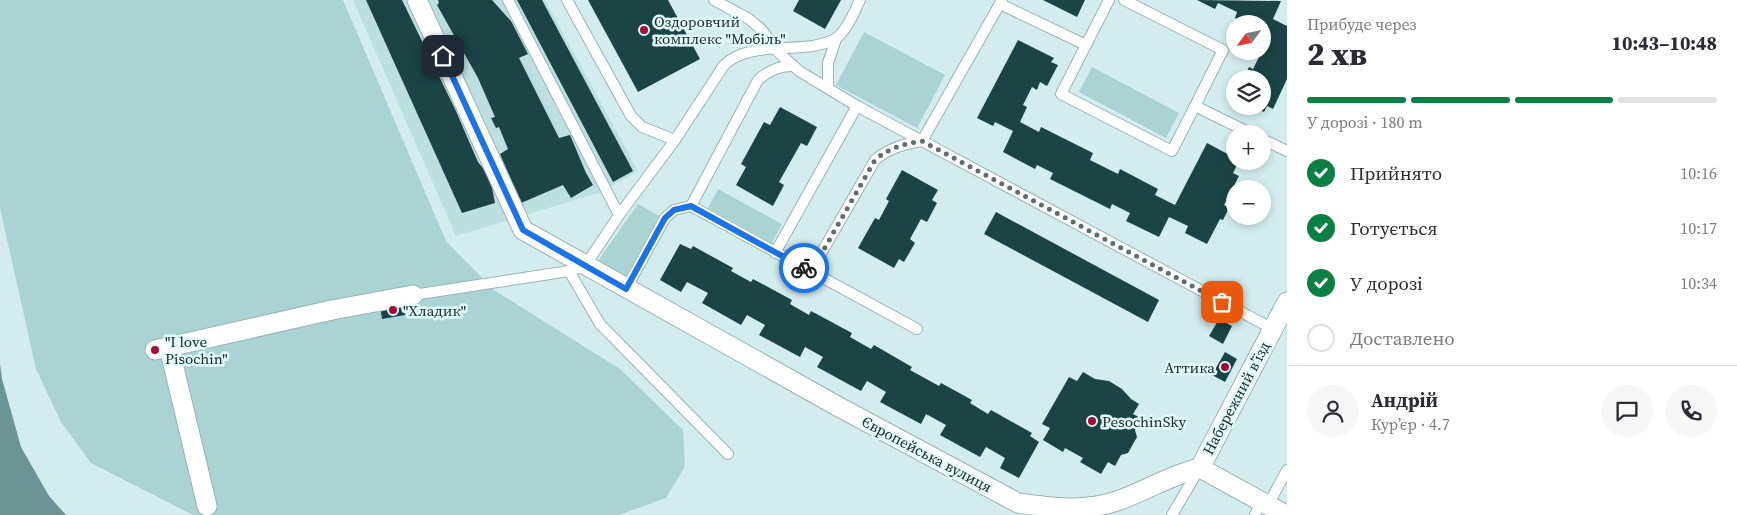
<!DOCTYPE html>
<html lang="uk">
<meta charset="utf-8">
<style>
body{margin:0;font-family:"Source Serif 4",serif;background:#f7f7f7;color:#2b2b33;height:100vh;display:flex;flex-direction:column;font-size:19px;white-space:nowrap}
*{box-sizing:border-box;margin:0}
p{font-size:16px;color:#7c7c81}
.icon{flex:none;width:28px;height:28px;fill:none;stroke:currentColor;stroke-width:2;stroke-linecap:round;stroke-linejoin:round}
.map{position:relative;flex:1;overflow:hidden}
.details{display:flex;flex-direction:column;background:#fff;width:450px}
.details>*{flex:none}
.needle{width:32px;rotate:237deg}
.controls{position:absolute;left:1226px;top:15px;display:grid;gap:10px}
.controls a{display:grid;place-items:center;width:45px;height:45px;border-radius:50%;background:#fff;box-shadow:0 2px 8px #0003;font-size:25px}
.pin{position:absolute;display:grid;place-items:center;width:42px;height:42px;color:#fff;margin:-21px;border-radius:10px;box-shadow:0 2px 8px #0006}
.courier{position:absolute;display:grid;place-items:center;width:50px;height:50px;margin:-25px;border:4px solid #1a73e8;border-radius:50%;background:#fff;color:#222;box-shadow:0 1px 6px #0007}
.head em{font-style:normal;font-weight:800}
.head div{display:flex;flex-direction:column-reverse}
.head{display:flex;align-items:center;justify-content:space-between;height:85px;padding:0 20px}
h1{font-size:32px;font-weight:800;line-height:38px}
.bar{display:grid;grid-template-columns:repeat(4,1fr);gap:8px 5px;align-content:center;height:60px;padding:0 20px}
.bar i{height:6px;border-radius:4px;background:#e1e1e2}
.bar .on{background:#0b8043}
.bar p{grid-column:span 4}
.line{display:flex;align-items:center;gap:12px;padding:0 20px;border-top:1px solid #e1e1e2}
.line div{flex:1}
.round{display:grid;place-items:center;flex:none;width:52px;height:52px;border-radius:26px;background:#f7f7f7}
ol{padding:0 20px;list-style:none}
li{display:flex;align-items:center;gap:15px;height:55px}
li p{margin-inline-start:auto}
li .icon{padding:5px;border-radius:50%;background:#0b8043;color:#fff;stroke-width:4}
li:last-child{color:#7c7c81}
li i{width:28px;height:28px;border:2px solid #e1e1e2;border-radius:50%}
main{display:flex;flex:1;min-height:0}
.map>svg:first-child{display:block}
.built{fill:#bddfe0}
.green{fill:#aad3d3}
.water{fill:#6a9495}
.building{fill:#1a4445}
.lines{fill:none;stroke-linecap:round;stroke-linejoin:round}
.lane-casing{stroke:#9ab3b4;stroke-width:12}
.street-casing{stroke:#9ab3b4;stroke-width:21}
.lane{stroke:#fff;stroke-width:10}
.street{stroke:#fff;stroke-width:19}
.done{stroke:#5f6e6f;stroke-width:5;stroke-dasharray:0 9}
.route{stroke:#1a73e8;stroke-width:6}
.poi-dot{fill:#a60b31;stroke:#e1fbfb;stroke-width:2}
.labels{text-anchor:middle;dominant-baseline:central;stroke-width:5;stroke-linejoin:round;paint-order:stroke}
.poi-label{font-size:15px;fill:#202a2a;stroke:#e1fbfb;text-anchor:start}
.street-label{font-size:15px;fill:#202a2a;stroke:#e1fbfb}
</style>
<main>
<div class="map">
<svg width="1287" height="515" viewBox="0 0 1287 515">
<rect width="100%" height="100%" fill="#d3edee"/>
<!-- built -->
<polygon class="built" points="353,0 545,0 638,171 598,193 456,236"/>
<!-- green -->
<g class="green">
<polygon points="0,0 343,0 446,241 494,290 620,369 683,430 685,466 666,498 619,515 193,515 91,463 61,422 36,369 0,208"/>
<polygon points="864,32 945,75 917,128 836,85"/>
<polygon points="1092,67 1179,113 1166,138 1079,92"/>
<polygon points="718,189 782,224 772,243 708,208"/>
<polygon points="638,204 659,216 624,280 595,265"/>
</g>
<!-- water -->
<polygon class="water" points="0,364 2,379 21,447 49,496 66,515 0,515"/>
<!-- building -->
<g class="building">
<polygon points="366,0 402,0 455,109 478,162 486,172 492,188 495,203 462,213"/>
<polygon points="438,0 492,0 511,21 528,54 519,58 559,138 570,135 586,173 593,185 571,198 563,185 521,203 500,154 508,149 499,127 496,128 491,118 495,117 478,78 437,5 439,3"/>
<polygon points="517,0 542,0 633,171 613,182"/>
<polygon points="588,0 668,0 700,59 638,92"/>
<polygon points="799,0 841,0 825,29 793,11"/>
<polygon points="1043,0 1085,0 1077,17"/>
<polygon points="1197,0 1281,1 1273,19 1287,26 1287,79 1273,109 1267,106 1264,112 1251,106 1262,106 1262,79 1238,79 1240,76 1244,78 1249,67 1253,69 1262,51 1262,39 1266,33 1262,32 1262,24 1246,24 1235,18 1237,12 1218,3 1215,9"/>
<polygon points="1018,40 1054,58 1051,62 1058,65 1047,86 1040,82 1037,90 1032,87 1023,105 1027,107 1020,122 1039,132 1041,127 1093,153 1090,160 1118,174 1120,169 1158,189 1155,195 1175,205 1207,143 1235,158 1235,161 1239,161 1233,173 1239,176 1224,205 1229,208 1223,220 1220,219 1207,244 1185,233 1188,226 1169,217 1159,237 1126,221 1130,213 1112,204 1110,209 1050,179 1053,173 1037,165 1035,169 1003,152 1013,131 995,122 993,126 977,118"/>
<polygon points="780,107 817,127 807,146 801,143 779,182 784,185 773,206 736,185 746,167 741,164 764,122 770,125"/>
<polygon points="902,170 938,190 932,200 937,203 927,222 921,219 910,239 915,243 904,262 899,259 894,268 858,248 875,218 879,220 889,201 886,199"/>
<polygon points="996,212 1159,300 1148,322 984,234"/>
<polygon points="680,244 691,249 693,246 733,268 731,271 751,282 753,279 792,300 790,304 809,315 811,311 852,333 850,337 871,349 874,345 912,367 910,370 939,386 941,383 972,400 970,403 988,414 991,410 1032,433 1030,436 1039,442 1019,478 1000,468 1005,458 986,447 980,457 940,435 946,425 926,414 921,424 880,402 886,392 867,381 861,391 817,367 823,357 805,347 800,357 759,335 765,325 747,315 741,325 702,303 708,293 687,282 681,292 660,280"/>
<polygon points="403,302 405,315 382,319 380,306"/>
<polygon points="1219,319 1232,326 1223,344 1209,336"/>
<polygon points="1225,352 1237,359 1225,382 1212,375"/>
<polygon points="1083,372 1095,379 1109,381 1122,389 1131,399 1139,404 1133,414 1142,419 1135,430 1137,437 1128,453 1121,455 1115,466 1108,462 1101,474 1080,462 1083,458 1065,448 1063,452 1043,440 1050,428 1042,424 1069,377 1077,381"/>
</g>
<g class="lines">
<!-- lane casing -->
<g class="lane-casing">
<g id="lane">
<polyline points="508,0 619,215"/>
<polyline points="567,0 631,116 642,127 675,140"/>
<polyline points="714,0 749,19 762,30 775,49 799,71 857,106 922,141"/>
<polyline points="1002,0 922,141 1273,329"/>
<polyline points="1124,0 1223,50 1195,106"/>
<polyline points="1000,4 1086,45 1109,0"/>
<polyline points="1086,45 1061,94 1172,151 1195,106 1252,134"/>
<polyline points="828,88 828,63 836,39"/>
<polyline points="1262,139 1287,151"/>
<path d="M691 206 758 80C769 70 780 65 794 66"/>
<polyline points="775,253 857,106"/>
<polyline points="569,271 600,324 728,454"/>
<path d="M811 271 875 160C889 148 904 144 922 141"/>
<polyline points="626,289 665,218 674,210 691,206 917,329"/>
<path d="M413 295 569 271 585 266 619 215 675 140 724 65C746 44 785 50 813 46 821 44 829 43 835 39 847 31 854 12 860 0"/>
<polyline points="1268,505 1287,470"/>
<polyline points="1172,515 1199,469"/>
<polyline points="1255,515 1261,502"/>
</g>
</g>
<!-- street casing -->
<g class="street-casing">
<g id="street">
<path d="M417 0 523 230 839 407 1018 503C1052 508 1085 512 1117 501 1146 491 1170 475 1200 468L1286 515"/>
<polyline points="169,347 207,506"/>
<polyline points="155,350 332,310 413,295"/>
<polyline points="1200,468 1287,302"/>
</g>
</g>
<!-- lane -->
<use href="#lane" class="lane"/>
<!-- street -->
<use href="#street" class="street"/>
</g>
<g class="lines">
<!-- done -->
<path class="done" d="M804 268 811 272 875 160C889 148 903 144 922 141L1222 302"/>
<!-- route -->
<polyline class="route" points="443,56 523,230 626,289 665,218 674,210 691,206 804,268"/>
</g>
<!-- markers -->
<g class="poi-dot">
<circle cx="644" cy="30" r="5"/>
<circle cx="393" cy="310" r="5"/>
<circle cx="155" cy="350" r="5"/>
<circle cx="1225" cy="367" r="5"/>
<circle cx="1092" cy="421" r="5"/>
</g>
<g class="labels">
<!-- poi labels -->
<g class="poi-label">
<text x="654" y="21">Оздоровчий<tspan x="654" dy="17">комплекс "Мобіль"</tspan></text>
<text x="403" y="310">"Хладик"</text>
<text x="165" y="341">"I love<tspan x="165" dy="17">Pisochin"</tspan></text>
<text x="1215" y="367" text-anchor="end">Аттика</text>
<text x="1102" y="421">PesochinSky</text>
</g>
<!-- street labels -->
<g class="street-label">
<text transform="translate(1236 398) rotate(-62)">Набережний в’їзд</text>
<text transform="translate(927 454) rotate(28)">Європейська вулиця</text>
</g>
</g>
</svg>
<div class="controls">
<a><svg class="needle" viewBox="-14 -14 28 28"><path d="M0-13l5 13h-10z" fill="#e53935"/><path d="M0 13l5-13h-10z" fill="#7c7c81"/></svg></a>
<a><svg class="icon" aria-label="layers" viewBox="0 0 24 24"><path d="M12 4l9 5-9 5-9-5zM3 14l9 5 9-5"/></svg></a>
<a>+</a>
<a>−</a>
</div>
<div class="pin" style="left:1222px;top:302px;background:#ea580c"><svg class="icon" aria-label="bag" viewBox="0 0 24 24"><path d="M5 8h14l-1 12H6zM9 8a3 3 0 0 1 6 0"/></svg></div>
<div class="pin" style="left:443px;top:56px;background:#1f2937"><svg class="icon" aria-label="home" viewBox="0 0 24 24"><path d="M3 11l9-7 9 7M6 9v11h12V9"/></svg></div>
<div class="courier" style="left:804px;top:268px"><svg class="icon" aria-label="bike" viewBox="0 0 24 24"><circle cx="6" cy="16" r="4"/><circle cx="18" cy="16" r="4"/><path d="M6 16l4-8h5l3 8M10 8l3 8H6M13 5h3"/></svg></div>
</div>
<section class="details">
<div class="head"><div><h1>2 хв</h1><p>Прибуде через</p></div><em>10:43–10:48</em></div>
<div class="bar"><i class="on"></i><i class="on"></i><i class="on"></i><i></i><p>У дорозі · 180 m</p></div>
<ol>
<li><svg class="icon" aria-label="check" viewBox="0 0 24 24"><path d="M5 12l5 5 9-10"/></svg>Прийнято<p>10:16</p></li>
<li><svg class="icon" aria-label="check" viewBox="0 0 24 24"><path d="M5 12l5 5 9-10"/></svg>Готується<p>10:17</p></li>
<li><svg class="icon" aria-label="check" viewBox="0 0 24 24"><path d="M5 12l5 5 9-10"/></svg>У дорозі<p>10:34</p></li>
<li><i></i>Доставлено</li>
</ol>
<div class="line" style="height:90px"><a class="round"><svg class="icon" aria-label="person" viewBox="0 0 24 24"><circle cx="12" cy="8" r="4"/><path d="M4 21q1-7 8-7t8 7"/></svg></a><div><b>Андрій</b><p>Кур’єр · 4.7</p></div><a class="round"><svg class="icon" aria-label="chat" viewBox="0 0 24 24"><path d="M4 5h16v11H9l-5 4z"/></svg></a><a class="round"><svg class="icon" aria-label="phone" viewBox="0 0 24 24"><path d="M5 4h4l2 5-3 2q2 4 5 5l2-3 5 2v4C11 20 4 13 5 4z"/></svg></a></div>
</section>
</main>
